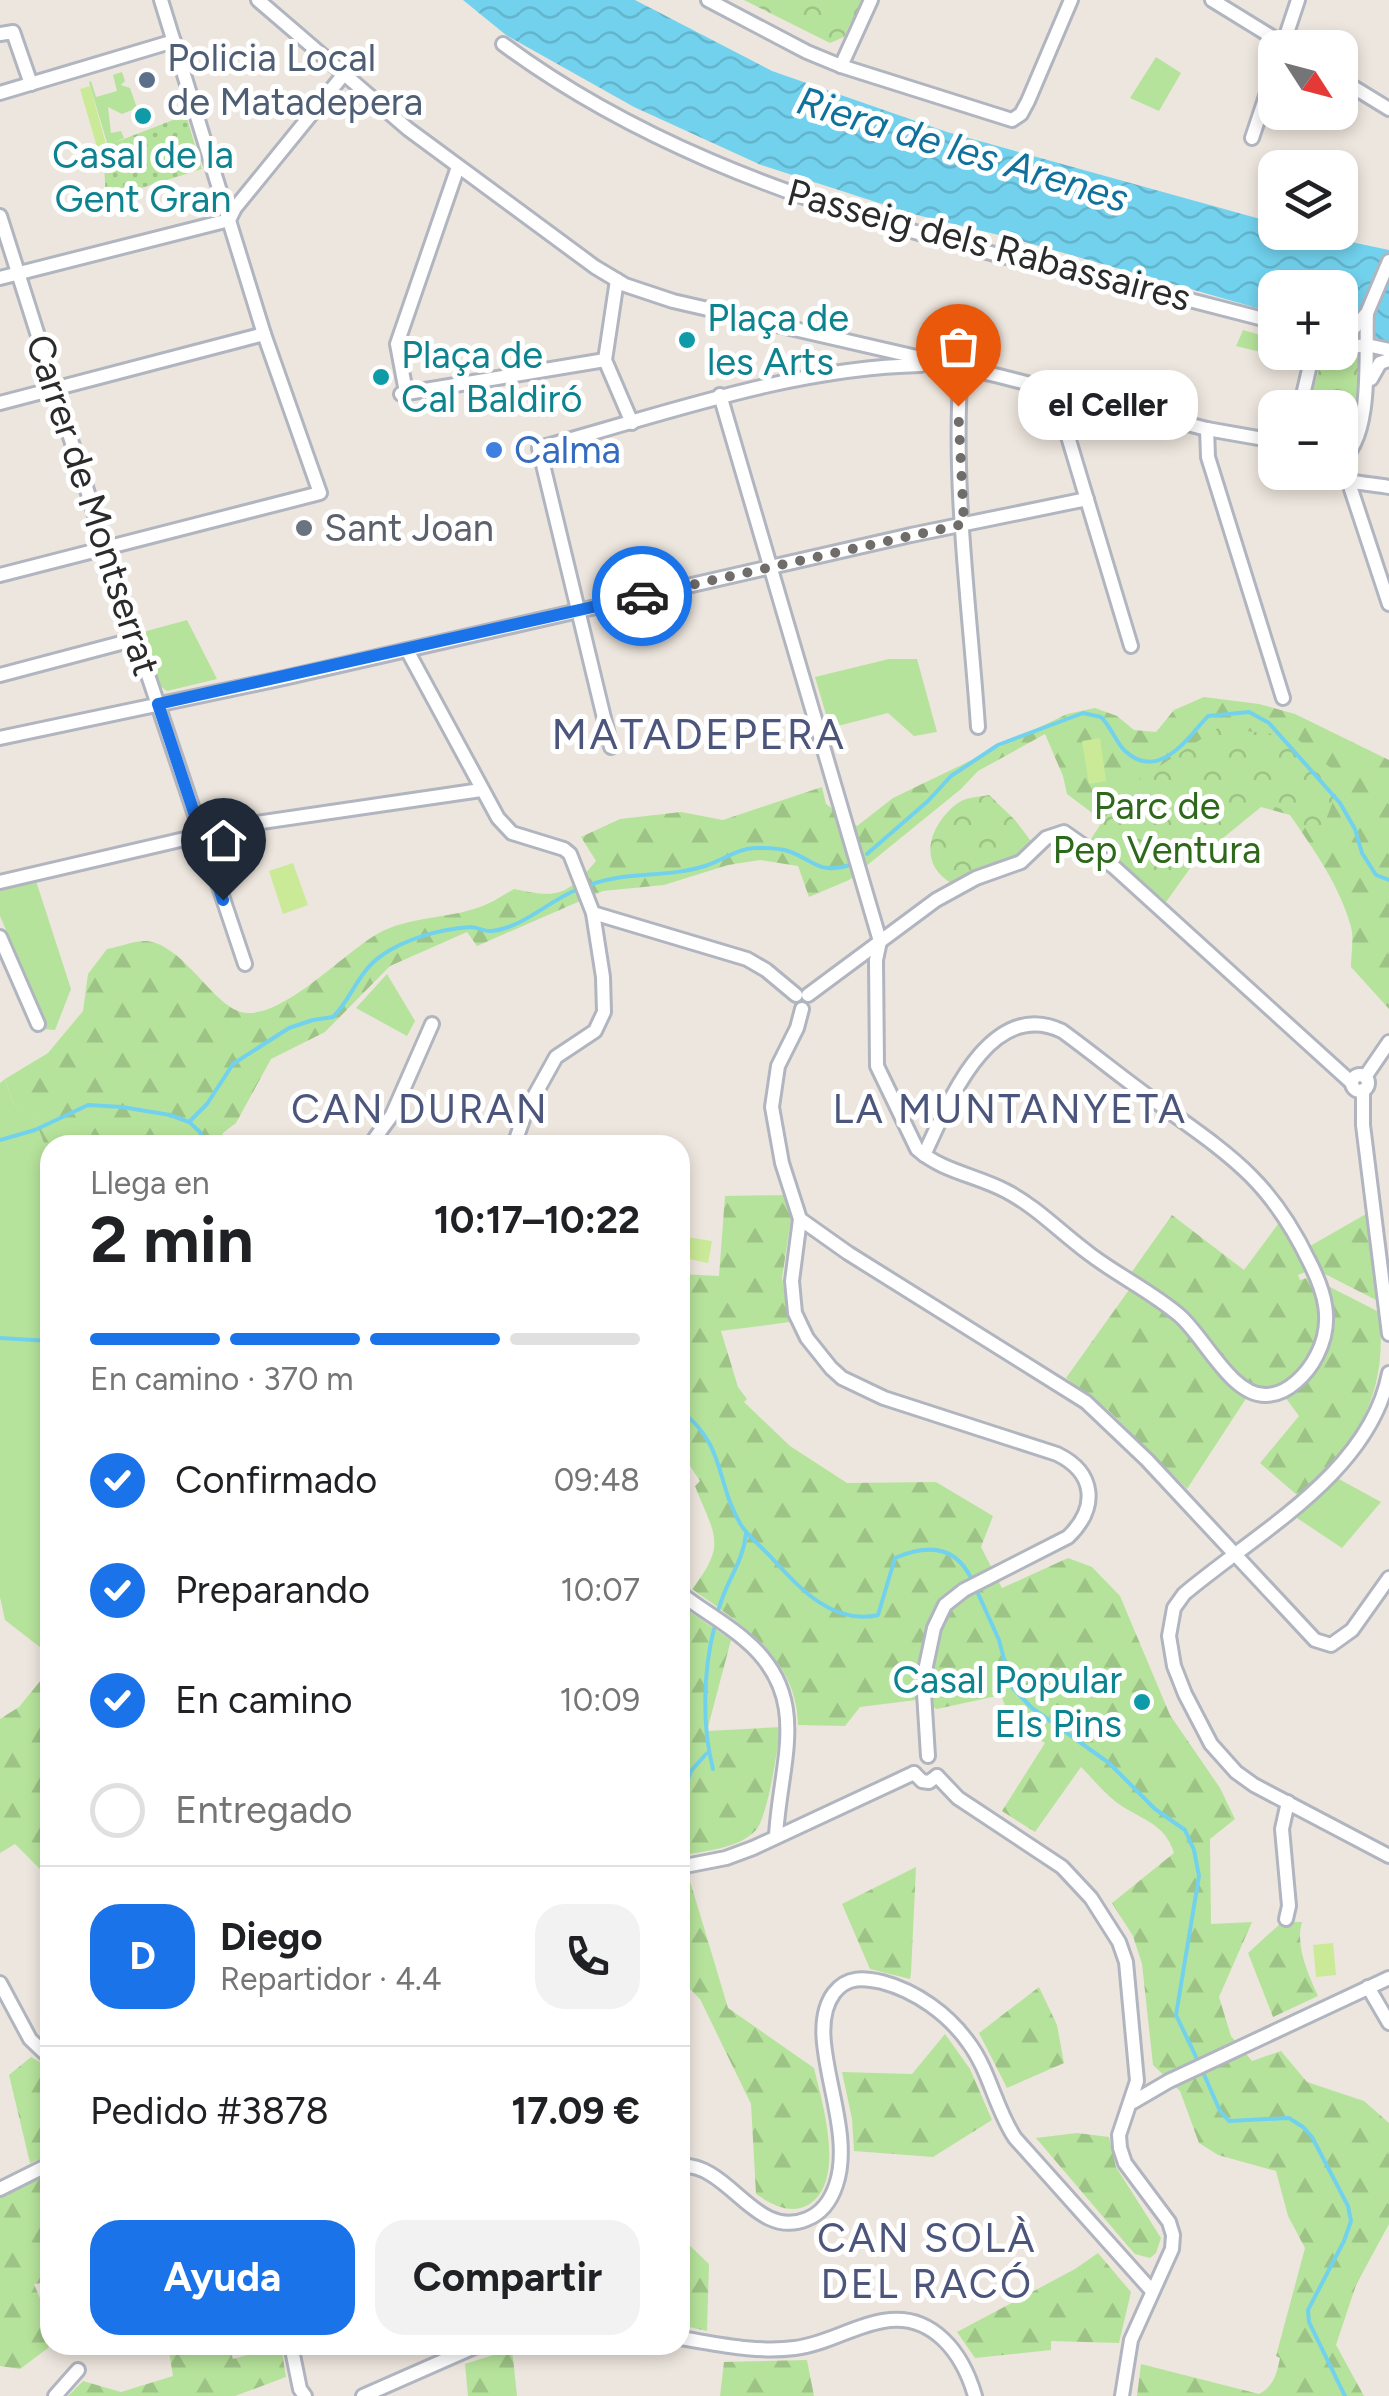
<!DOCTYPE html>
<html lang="es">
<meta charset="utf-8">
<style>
body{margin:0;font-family:Figtree,sans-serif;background:#f2f2f2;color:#202124;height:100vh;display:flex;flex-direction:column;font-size:38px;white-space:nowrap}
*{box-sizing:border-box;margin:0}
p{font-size:32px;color:#757577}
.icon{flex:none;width:55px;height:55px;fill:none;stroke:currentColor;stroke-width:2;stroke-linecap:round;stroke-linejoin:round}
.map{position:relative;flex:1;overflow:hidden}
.sheet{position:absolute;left:40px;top:1135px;width:650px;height:1220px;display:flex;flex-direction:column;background:#fff;border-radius:30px;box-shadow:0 5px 15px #0003}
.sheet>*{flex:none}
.needle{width:65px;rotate:126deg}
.tools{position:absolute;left:1258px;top:30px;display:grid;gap:20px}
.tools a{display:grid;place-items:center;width:100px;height:100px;border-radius:20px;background:#fff;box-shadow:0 5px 15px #0003;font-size:50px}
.pin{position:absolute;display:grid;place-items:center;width:85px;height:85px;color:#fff;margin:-102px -42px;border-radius:50% 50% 50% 0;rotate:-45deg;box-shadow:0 0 10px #0007}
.pin .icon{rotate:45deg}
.courier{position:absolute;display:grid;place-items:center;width:100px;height:100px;margin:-50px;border:8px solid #1a73e8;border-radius:50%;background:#fff;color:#222;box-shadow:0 2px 12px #0007}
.bubble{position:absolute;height:70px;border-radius:30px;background:#fff;box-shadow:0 5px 15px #0003;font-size:32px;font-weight:700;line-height:70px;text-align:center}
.summary em{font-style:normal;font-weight:700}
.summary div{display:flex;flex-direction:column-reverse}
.summary{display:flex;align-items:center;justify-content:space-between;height:170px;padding:0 50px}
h1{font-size:65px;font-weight:700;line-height:75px}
.bar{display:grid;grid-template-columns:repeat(4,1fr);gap:15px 10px;align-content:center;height:120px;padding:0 50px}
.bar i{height:12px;border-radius:8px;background:#e0e0e0}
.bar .on{background:#1a73e8}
.bar p{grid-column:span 4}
.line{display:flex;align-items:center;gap:25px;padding:0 50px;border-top:2px solid #e0e0e0}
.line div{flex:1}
.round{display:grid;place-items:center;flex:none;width:105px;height:105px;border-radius:30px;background:#f2f2f2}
ol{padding:0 50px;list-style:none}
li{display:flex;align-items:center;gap:30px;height:110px}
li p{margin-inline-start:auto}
li .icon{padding:10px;border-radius:50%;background:#1a73e8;color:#fff;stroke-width:4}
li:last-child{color:#757577}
li i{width:55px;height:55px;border:5px solid #e0e0e0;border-radius:50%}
.cta{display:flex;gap:20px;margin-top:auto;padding:20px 50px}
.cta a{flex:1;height:115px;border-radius:30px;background:#1a73e8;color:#fff;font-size:40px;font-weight:700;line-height:115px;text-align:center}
.cta a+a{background:#f2f2f2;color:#202124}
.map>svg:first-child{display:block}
.grass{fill:#b6e39b}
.forest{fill:url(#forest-firs)}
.park{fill:url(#park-crowns)}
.garden{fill:url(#garden-dots)}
.pitch{fill:#caea97}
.water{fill:url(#water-waves)}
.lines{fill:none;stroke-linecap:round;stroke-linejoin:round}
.stream{stroke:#72d2ee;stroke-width:4}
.street-casing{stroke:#b1b5bf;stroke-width:18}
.street{stroke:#fff;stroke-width:12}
.done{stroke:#6f6c6a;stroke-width:10;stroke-dasharray:0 18}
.route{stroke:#1a73e8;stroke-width:12}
.service-dot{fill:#5c6f8a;stroke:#fff;stroke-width:4}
.culture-dot{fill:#0f9aa8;stroke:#fff;stroke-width:4}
.shop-dot{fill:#3f7fe0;stroke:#fff;stroke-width:4}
.worship-dot{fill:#6b7280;stroke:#fff;stroke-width:4}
.labels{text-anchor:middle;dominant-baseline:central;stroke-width:10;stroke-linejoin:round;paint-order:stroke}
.service-label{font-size:38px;fill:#4e5e75;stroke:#fff;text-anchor:start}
.culture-label{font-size:38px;fill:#0d838f;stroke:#fff;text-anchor:start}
.street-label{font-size:38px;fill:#2b2b2b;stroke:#fff}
.shop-label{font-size:38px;fill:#366cbe;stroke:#fff;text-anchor:start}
.worship-label{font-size:38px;fill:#5b616d;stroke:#fff;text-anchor:start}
.park-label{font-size:38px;fill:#2e691b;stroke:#fff}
.water-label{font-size:40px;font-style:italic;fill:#0f719c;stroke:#fff}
.neighbourhood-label{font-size:40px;letter-spacing:2.5px;fill:#4c567c;stroke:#fff}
.quarter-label{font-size:42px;letter-spacing:2.5px;fill:#4c567c;stroke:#fff}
</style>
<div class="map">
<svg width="1389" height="2396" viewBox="0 0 1389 2396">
<defs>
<pattern id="forest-firs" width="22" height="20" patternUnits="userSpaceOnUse" patternTransform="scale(2.5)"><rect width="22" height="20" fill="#b6e39b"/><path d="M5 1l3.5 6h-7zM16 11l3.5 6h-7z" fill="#9dc386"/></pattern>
<pattern id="park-crowns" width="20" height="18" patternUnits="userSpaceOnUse" patternTransform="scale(2.5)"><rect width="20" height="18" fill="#b6e39b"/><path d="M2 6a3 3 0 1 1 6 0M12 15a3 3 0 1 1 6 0" fill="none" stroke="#9dc386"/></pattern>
<pattern id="garden-dots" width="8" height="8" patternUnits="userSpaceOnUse" patternTransform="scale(2.5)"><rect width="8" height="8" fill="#b6e39b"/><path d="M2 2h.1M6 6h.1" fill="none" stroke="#9dc386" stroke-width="1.8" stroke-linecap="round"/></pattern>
<pattern id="water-waves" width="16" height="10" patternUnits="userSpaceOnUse" patternTransform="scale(2.5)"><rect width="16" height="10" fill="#72d2ee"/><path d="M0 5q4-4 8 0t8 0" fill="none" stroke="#63b4cc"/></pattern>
</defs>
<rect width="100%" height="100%" fill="#ede6de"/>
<!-- grass -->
<g class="grass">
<polygon points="1156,57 1181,73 1159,111 1130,98"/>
<polygon points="122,72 125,81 121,85 130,88 137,108 122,114 108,107 111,133 121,131 124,138 108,146 89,82 91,81 96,97 117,91 113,75"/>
<polygon points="1243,330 1275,339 1275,352 1297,353 1297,361 1236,346"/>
<polygon points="187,620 217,679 167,691 160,686 143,632"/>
<polygon points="889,659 917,659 937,732 914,736 888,713 830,728 815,677"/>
<polygon points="36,881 71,989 55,1030 41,1029 46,1022 0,916 0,889"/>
<polygon points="387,974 415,1021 407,1036 356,1008"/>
<polygon points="5,1079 14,1104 33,1112 46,1149 50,1150 50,1655 5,1620 0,1597 0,1083"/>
<polygon points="1337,1478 1381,1502 1342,1548 1294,1516"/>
</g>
<!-- forest -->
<g class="forest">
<path d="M1204 697 1259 704 1295 714 1389 760V1009L1351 967C1351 955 1354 939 1351 927 1340 886 1314 850 1290 815L1261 807 1201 856 1127 839 1067 794 1063 776 1045 734 978 771 961 789 849 880 809 897 798 866 760 860 728 865 664 885 603 891 477 946 467 932 390 966 325 1032 271 1059 236 1123 223 1133 218 1145H100L74 1140 68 1145H50V1150L46 1149 33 1113 14 1104 5 1079 48 1053 83 1011 88 974 107 949C120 947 140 938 152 942 189 951 217 1013 248 1013 287 1014 343 954 377 934 409 916 447 919 480 907 492 903 503 895 514 889 559 899 567 895 596 861L581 837 620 819 681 812 723 820 822 787 826 804 857 826 893 798 1067 714 1095 708 1117 716 1134 730 1156 732 1174 710Z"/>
<path d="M786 1195 791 1219 782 1278 790 1322 721 1331 738 1387 747 1399 744 1402 790 1446 847 1483 936 1482 993 1516 981 1547 1002 1588 1068 1558 1092 1567 1120 1596 1170 1715 1220 1788 1235 1819 1210 1839 1211 1924 1252 1922 1219 1997 1231 2036 1252 2061 1281 2051 1307 2082 1364 2101 1389 2123V2224L1356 2285 1336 2345 1364 2396H1137L1141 2364 1259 2394C1274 2386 1277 2373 1280 2358L1276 2356 1305 2248 1288 2216 1276 2171 1218 2155 1199 2143 1180 2091 1153 2065 1142 1964 1133 1936 1112 1903 1174 1853C1165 1822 1138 1819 1116 1802 1103 1792 1092 1778 1081 1767L1035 1832 1002 1811 1045 1743 1011 1721 1001 1695 937 1709 916 1700 860 1707 845 1726 798 1725C797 1658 741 1624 692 1589 728 1543 714 1535 695 1486L700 1481 680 1451V1274L719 1276 725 1196Z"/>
<polygon points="1366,1214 1378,1301 1323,1273 1310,1246"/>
<path d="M1172 1215 1244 1270 1281 1220 1308 1271 1298 1275 1300 1280 1310 1277C1314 1286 1319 1297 1320 1307 1324 1343 1300 1384 1262 1389L1247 1384 1189 1317 1131 1273Z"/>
<path d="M1328 1286 1379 1312C1389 1391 1358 1447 1297 1495L1260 1463 1299 1416 1285 1397C1324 1373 1341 1330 1328 1286Z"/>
<polygon points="1131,1287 1184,1328 1232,1385 1247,1397 1187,1489 1108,1410 1066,1378"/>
<path d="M680 1605 731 1640 707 1731 780 1727C778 1748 768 1816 756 1830 739 1849 703 1851 680 1856Z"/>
<polygon points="50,1669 50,1884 44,1873 15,1844 0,1853 0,1719 19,1707"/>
<polygon points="916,1867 911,1973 910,1979 870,1969 842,1904"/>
<path d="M690 1881 728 2008 814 2068C822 2102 847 2182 808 2205 790 2215 771 2204 756 2194L751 2104 700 1999 680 1979V1882Z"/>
<path d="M1282 1922H1302C1295 1945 1308 1974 1318 1996L1273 2017 1248 1953Z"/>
<polygon points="1039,1987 1057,2025 1064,2063 1007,2088 979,2033"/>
<polygon points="945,2034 970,2069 992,2120 933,2157 854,2151 852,2119 842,2072 912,2074"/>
<polygon points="31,2057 50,2068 50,2155 30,2163 9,2075"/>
<polygon points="1077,2133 1109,2137 1116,2167 1161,2238 1156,2253 1150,2258 1135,2254 1127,2245 1036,2138"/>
<polygon points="49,2174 50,2282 34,2284 50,2322 52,2345 20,2369 0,2366 0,2197"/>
<polygon points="686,2242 709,2264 707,2331 680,2325 680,2243"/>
<polygon points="1098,2253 1131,2292 1119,2343 1051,2341 1051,2350 975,2358 957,2332 1075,2269"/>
<polygon points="168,2345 228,2345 233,2359 281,2346 286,2377 235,2396 68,2396 83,2381 121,2392 173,2376"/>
<polygon points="512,2349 517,2396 468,2396 465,2364"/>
<polygon points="807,2360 814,2396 720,2396 724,2362"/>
</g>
<!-- park -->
<g class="park">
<polygon points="744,0 865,0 855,24 850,24 844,37 830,43"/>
<polygon points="1340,351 1353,354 1361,361 1363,377 1345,450 1340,456 1340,408 1308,408 1323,355"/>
<polygon points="1218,728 1294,736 1342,778 1317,843 1295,814 1262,802 1201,853 1166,902 1089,842 1123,790"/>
<path d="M989 795 1015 820 1036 848 957 888C951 883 943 878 938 872 920 849 937 818 958 803 966 797 979 797 989 795Z"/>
</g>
<!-- garden -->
<polygon class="garden" points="186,115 202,169 106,199 103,147"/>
<!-- pitch -->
<g class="pitch">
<polygon points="90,86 106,144 97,147 80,89"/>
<polygon points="1100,738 1106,781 1089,784 1082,741"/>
<polygon points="293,863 308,905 283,914 269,871"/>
<polygon points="680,1236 712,1241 708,1263 680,1257"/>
<polygon points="1333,1943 1336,1975 1316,1977 1313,1945"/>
</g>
<!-- water -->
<polygon class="water" points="463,0 635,0 772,71 947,132 1275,223 1275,232 1309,233 1389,250 1389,342 1340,330 1340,288 1275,288 1275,313 1011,238 913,214 761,165 634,107 506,35"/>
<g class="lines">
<!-- stream -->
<g class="stream">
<path d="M867 854 928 801 951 776 998 745 1083 713 1101 717C1111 727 1115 740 1124 750 1158 783 1187 739 1208 716L1249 712 1269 723 1340 803 1355 829 1362 853 1376 875 1389 880"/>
<path d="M590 885C626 871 667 878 705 866 722 861 739 847 757 848 766 848 779 848 788 851 818 862 817 875 854 864"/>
<path d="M189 1122 207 1104 233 1064 289 1028 313 1020 333 1017C352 998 358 972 381 956 404 939 441 929 470 927 477 927 485 932 492 931 522 928 549 901 576 890"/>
<polyline points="0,1140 35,1130 88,1105 122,1107 170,1115 189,1122 200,1132 205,1145"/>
<polyline points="0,1338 50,1341"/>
<path d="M680 1410C727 1446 715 1482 741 1525 748 1536 759 1545 768 1554 797 1585 831 1626 878 1615L895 1558C927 1544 956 1545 972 1580"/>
<polyline points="976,1589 999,1640 1011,1686 1032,1708 1109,1763 1155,1809 1185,1830 1194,1850 1199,1876 1176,2015 1198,2061"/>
<path d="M719 1608C726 1582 743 1562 746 1534"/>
<path d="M713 1769C702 1727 703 1672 714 1629"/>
<polyline points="680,1800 691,1771 707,1753"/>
<polyline points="1202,2070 1220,2111 1229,2121 1289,2118 1303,2127 1312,2137 1348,2206 1351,2221 1344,2241 1308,2310 1309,2322 1345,2396"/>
</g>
<!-- street casing -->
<g class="street-casing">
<g id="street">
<polyline points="258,0 408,129 595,267 625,285 673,301 999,376 1207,429 1275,441"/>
<polyline points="708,0 807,52 841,66 1012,120 1021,114 1028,101 1071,0"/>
<polyline points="1212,0 1290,48"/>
<polyline points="0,34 13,32 31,84"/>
<path d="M503 44C630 138 783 196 933 237 982 251 1031 265 1081 272L1275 322"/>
<polyline points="1282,48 1298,0"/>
<polyline points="841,66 871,0"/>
<polyline points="1340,79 1389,109"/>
<polyline points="0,93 174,41"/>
<polyline points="1252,138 1275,69"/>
<polyline points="0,216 105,547 245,964"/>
<polyline points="229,220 235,208 344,74"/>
<polyline points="0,278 229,220"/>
<polyline points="617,280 605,360 632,423"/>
<polyline points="1340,344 1367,313 1389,261"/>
<polyline points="1350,347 1367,345 1389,350"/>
<path d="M961 367C952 484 970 609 978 727"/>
<polyline points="1371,379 1380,363 1389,360"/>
<polyline points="1054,390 1131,646"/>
<polyline points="406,392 397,344 458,167"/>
<polyline points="401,394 605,360"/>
<path d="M720 395 880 941 876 960 877 1066 917 1149C943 1172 976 1175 1006 1191 1037 1207 1062 1234 1091 1255 1119 1276 1152 1292 1179 1315 1204 1336 1231 1396 1266 1395 1288 1395 1308 1373 1317 1355 1334 1322 1325 1292 1309 1261 1270 1180 1230 1155 1159 1104 1126 1081 1095 1055 1062 1031 989 997 948 1104 924 1155"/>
<polyline points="0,403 264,334"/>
<polyline points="1300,408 1310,365 1320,352"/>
<polyline points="1207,429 1208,457 1283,698"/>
<path d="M1340 461C1374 438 1365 350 1367 313"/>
<path d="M1327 472C1347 484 1367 483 1389 487"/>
<polyline points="1349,483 1389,604"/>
<polyline points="0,575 320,493 264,334 161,0"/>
<polyline points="407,650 498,818 512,833 564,849 570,854 593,913 603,977 604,1012 595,1031 556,1057 526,1111 514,1145"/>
<polyline points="0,675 136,639"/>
<polyline points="0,738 284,678 911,535 1087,499"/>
<path d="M611 747 539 448C665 414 790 368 921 365"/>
<polyline points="0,882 249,824 481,790"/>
<polyline points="593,913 747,959 766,970 796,995"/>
<polyline points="0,937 38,1024"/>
<polyline points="808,995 936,900 976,878 1021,862 1046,838 1064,832 1114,867 1352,1083"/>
<polyline points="802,1009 797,1028 778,1066 772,1107 782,1163 800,1219 848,1253 1086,1402 1147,1460 1315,1640 1331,1645 1352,1630 1389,1578"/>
<circle cx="1360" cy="1083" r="8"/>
<polyline points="1365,1077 1389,1042"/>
<polyline points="1363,1090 1363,1125 1389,1334"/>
<polyline points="370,1145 392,1115 432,1024"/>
<path d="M800 1219 792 1281 795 1313 807 1338 831 1368 842 1378 884 1398 1057 1454C1096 1473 1098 1508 1068 1537L964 1590 945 1605 934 1628 926 1666 924 1693 928 1756"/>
<path d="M1389 1373C1370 1473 1256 1533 1184 1594L1174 1608 1169 1636 1174 1666 1185 1694 1211 1744 1236 1772 1254 1785 1389 1856"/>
<path d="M680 1593C700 1609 724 1622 744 1639 813 1696 780 1761 776 1836"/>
<polyline points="914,1773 922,1781 929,1782 937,1776"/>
<polyline points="937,1776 958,1798 1062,1867 1091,1898 1119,1942 1126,1962 1137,2081 1119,2135 1120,2148 1125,2163 1169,2222 1173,2235 1172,2249 1131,2340 1122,2396"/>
<polyline points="680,1867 726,1858 753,1848 914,1773"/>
<polyline points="1286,1919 1289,1906 1282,1829 1288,1802"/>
<polyline points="0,1983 30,2039 50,2058"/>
<polyline points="1368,1987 1389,2023"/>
<polyline points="1133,2102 1169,2081 1389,1978"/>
<path d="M680 2166C729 2162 755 2241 807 2219 822 2213 831 2200 836 2185 857 2123 801 2037 834 1993 847 1976 864 1978 882 1982 916 1991 948 2014 968 2042 990 2071 995 2108 1015 2138L1152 2291"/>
<polyline points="0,2189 50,2164"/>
<path d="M680 2338C718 2344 756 2353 795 2348 827 2344 853 2326 883 2321 933 2312 963 2354 975 2396"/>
<polyline points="291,2345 300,2389 305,2396"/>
<polyline points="55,2396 78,2370"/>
<polyline points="363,2396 479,2345"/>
</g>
</g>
<!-- street -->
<use href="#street" class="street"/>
</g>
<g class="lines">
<!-- done -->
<polyline class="done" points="642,596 964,524 958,406"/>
<!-- route -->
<polyline class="route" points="223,900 158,704 642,596"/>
</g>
<!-- markers -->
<circle class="service-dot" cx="147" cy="80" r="10"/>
<g class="culture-dot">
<circle cx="143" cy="116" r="10"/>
<circle cx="687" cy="340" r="10"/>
<circle cx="381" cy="377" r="10"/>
<circle cx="1142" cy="1702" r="10"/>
</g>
<circle class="shop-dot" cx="494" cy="450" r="10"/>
<circle class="worship-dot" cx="304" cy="528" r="10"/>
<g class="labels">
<!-- service labels -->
<g class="service-label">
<text x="167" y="58">Policia Local<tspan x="167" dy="44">de Matadepera</tspan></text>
</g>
<!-- culture labels -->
<g class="culture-label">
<text x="143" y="155" text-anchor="middle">Casal de la<tspan x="143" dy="44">Gent Gran</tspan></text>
<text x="707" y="318">Plaça de<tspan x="707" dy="44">les Arts</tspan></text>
<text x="401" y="355">Plaça de<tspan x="401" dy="44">Cal Baldiró</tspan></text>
<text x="1122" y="1680" text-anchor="end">Casal Popular<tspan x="1122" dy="44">Els Pins</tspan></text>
</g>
<!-- street labels -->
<g class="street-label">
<text transform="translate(989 245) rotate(15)">Passeig dels Rabassaires</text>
<text transform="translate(93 505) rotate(72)">Carrer de Montserrat</text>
</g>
<!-- shop labels -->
<g class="shop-label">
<text x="514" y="450">Calma</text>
</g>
<!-- worship labels -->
<g class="worship-label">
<text x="324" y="528">Sant Joan</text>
</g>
<!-- park labels -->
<g class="park-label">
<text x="1157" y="806">Parc de<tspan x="1157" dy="44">Pep Ventura</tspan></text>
</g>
<!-- water labels -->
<g class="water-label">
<text transform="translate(963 149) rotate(17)">Riera de les Arenes</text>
</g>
<!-- neighbourhood labels -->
<g class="neighbourhood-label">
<text x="420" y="1109">CAN DURAN</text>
<text x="1010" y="1109">LA MUNTANYETA</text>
<text x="927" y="2238">CAN SOLÀ<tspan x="927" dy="46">DEL RACÓ</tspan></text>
</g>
<!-- quarter labels -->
<g class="quarter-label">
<text x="699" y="734">MATADEPERA</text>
</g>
</g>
</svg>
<div class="tools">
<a><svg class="needle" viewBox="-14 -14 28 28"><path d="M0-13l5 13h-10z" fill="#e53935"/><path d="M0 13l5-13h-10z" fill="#757577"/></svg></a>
<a><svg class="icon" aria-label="layers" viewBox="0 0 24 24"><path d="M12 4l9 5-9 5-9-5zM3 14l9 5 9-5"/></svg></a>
<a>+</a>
<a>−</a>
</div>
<div class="pin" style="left:958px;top:406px;background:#ea580c"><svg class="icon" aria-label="bag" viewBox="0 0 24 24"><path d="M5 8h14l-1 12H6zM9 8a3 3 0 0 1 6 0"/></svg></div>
<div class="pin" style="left:223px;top:900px;background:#1f2937"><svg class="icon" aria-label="home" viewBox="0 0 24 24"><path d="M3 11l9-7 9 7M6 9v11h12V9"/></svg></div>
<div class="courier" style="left:642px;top:596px"><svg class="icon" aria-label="car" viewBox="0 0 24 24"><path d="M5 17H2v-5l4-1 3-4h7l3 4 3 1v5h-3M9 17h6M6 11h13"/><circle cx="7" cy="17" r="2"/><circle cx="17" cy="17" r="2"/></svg></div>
<div class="bubble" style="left:1018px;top:370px;width:180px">el Celler</div>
<section class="sheet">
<div class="summary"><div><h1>2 min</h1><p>Llega en</p></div><em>10:17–10:22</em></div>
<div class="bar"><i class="on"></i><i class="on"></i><i class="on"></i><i></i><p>En camino · 370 m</p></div>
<ol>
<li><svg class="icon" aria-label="check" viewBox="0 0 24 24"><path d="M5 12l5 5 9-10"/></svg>Confirmado<p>09:48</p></li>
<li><svg class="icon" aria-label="check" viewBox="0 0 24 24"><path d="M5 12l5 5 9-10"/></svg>Preparando<p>10:07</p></li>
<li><svg class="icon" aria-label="check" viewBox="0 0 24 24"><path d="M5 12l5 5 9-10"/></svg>En camino<p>10:09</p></li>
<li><i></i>Entregado</li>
</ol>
<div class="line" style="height:180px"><b class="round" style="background:#1a73e8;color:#fff">D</b><div><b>Diego</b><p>Repartidor · 4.4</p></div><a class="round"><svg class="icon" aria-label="phone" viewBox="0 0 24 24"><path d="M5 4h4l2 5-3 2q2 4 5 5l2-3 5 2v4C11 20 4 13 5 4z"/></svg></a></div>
<div class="line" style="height:130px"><div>Pedido #3878</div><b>17.09 €</b></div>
<div class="cta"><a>Ayuda</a><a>Compartir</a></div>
</section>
</div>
